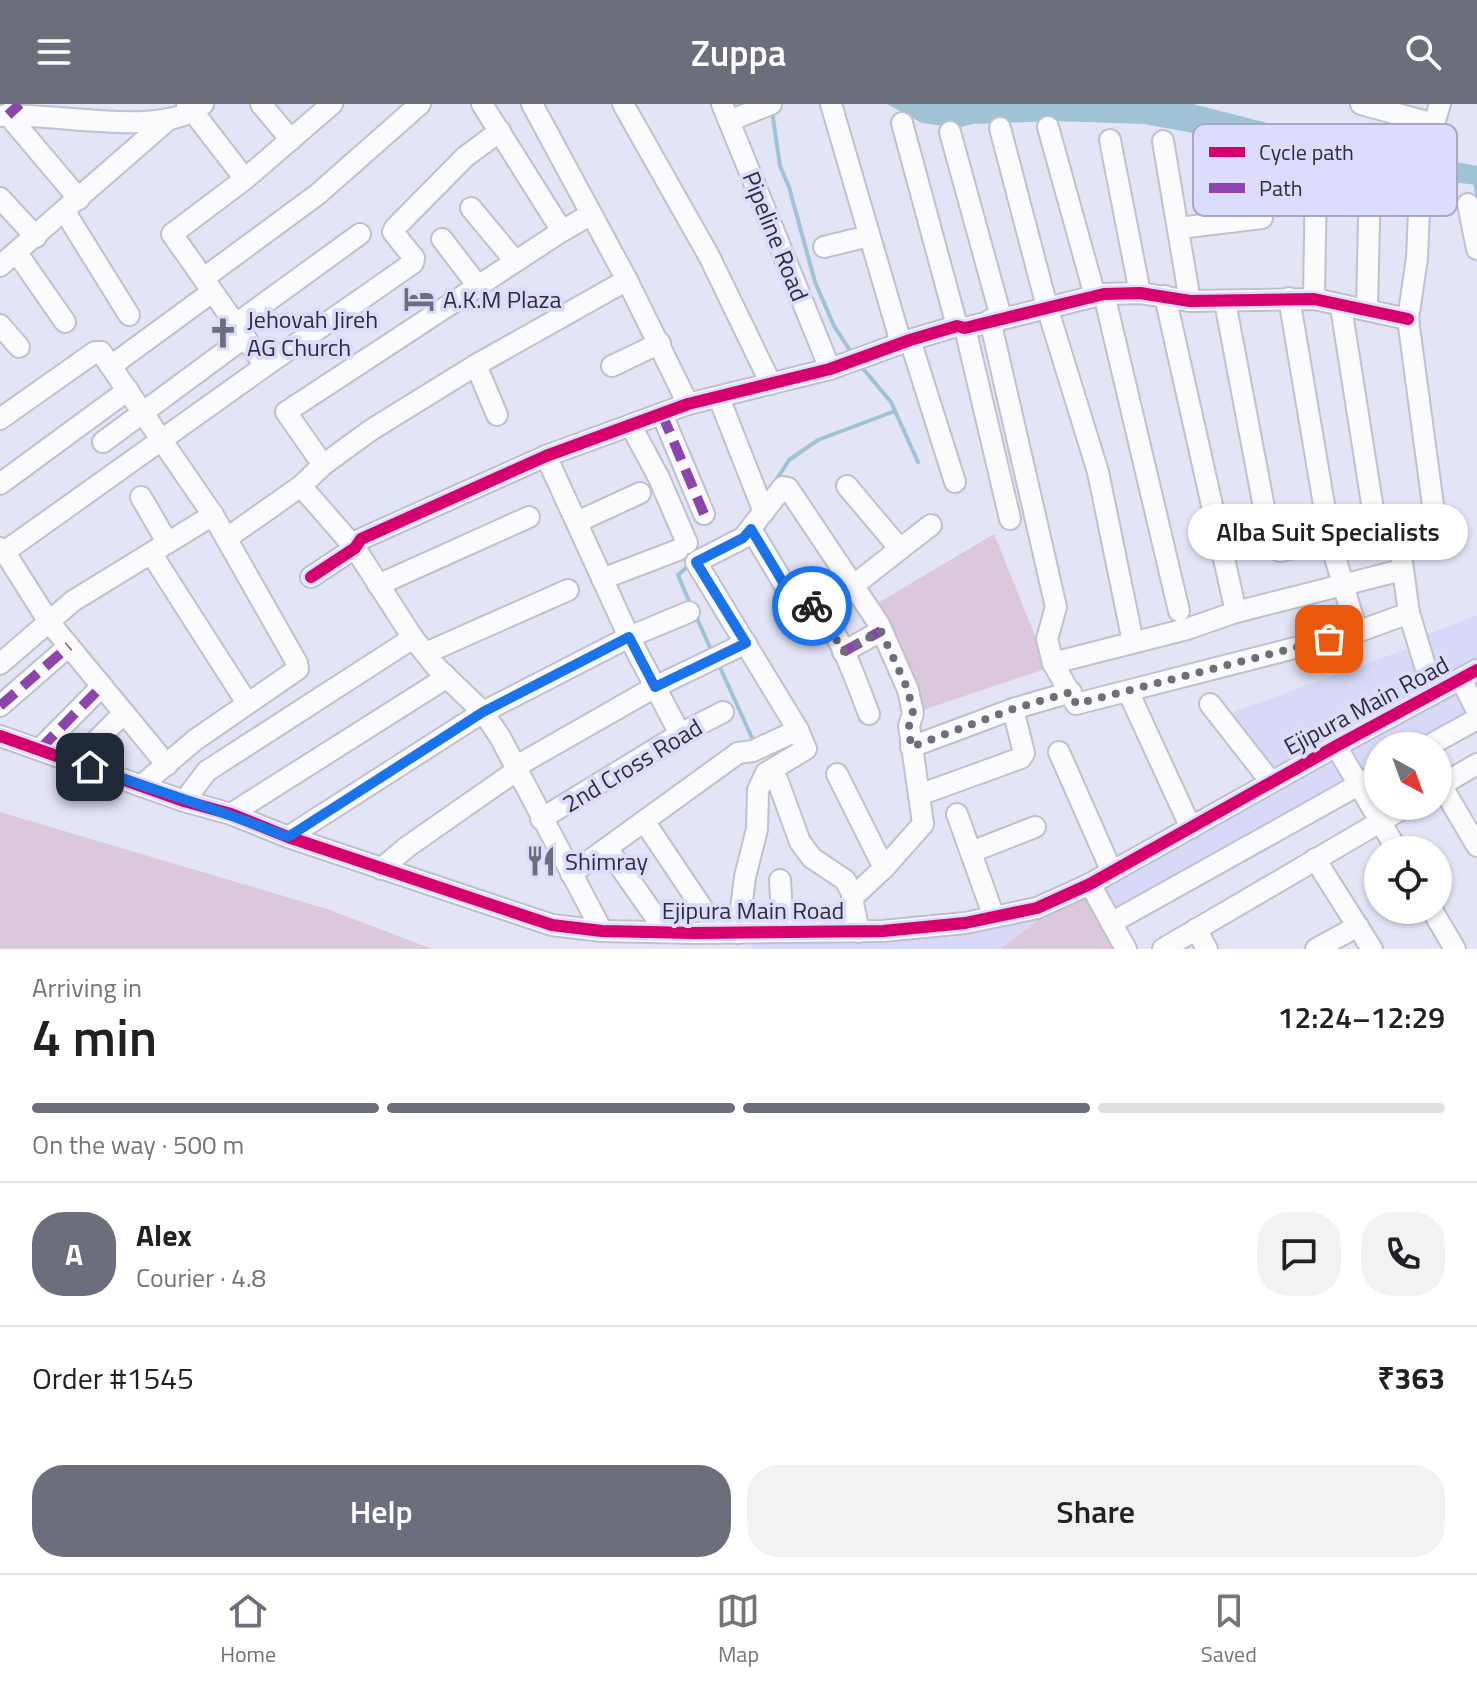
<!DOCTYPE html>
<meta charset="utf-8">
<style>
body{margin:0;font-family:"Titillium Web",sans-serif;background:#f2f2f2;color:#202124;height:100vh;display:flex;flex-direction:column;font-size:30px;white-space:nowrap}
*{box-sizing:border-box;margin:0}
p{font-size:26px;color:#757577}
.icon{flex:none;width:44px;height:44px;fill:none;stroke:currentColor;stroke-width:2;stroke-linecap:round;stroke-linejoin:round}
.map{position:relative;height:845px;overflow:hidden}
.panel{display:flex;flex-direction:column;background:#fff;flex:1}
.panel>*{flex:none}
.needle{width:52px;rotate:139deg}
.buttons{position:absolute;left:1364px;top:628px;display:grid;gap:16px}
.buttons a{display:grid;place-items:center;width:88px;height:88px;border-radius:50%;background:#fff;box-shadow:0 2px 6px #0004;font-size:40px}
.pin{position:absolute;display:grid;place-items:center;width:68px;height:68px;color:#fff;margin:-34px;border-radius:16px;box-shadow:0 4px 12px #0006}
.courier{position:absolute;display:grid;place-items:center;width:80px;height:80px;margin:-40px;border:6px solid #1a73e8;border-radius:50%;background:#fff;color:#222;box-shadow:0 2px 10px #0007}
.bubble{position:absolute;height:56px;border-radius:28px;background:#fff;box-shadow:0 2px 6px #0004;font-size:26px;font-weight:600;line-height:56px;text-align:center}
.summary em{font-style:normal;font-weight:600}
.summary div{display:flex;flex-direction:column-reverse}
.summary{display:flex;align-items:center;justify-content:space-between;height:136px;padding:0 32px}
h1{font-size:52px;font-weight:600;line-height:60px}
.bar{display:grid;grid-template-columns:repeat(4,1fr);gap:12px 8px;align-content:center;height:96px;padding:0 32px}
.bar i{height:10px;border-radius:6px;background:#e0e0e0}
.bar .selected{background:#6d6e7c}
.bar p{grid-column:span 4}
.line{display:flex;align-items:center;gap:20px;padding:0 32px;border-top:2px solid #e0e0e0}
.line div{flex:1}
.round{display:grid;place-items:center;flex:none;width:84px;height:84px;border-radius:32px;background:#f2f2f2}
.primary-button{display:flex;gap:16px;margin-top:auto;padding:16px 32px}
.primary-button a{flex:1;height:92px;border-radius:32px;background:#6d6e7c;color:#fff;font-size:32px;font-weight:600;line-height:92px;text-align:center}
.primary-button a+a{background:#f2f2f2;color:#202124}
header{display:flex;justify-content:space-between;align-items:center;height:104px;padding:0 32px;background:#6d6e7c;color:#fff;font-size:36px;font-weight:600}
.menu{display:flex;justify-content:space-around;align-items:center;height:112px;border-top:2px solid #e0e0e0;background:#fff;font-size:22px;color:#757577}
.menu a{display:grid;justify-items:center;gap:4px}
.menu .selected{color:#6d6e7c}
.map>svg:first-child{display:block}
.built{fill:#d8d9f8}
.green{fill:#dbc8da}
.water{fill:#9fc2d4}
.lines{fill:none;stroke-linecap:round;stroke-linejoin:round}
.stream{stroke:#9fc2d4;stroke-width:4}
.minor-casing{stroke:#bfc0ce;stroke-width:24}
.minor{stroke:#fbfbfe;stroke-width:20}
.quiet{stroke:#8e44ad;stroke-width:10;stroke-dasharray:20 10;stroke-linecap:butt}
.cycleway-casing{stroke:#dbdcfe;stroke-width:17}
.cycleway{stroke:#d6006c;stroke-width:12}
.done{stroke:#6d6e7c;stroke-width:8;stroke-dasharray:0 14.4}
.route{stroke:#1a73e8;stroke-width:10}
.labels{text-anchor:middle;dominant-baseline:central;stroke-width:8;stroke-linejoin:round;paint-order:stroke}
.street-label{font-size:24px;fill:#2e2e3b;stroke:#dbdcfe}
.poi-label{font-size:24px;fill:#2e2e3b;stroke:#dbdcfe;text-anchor:start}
.key{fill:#dbdcfe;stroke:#a7a8c4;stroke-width:2}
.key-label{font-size:22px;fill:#2e2e3b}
</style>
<header><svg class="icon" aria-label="menu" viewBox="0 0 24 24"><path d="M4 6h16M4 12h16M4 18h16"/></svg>Zuppa<svg class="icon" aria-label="search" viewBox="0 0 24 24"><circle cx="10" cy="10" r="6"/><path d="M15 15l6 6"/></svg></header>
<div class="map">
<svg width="1477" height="845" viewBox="0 0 1477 845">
<rect width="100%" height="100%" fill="#e3e4f6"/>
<!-- built -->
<g class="built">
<polygon points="1477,511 1477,555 1439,576 1424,532"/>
<polygon points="1415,542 1427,583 1256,676 1223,612"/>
<polygon points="1477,574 1477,613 1422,642 1378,642 1378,666 1099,816 1086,795"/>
<polygon points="1041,814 1000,845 751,845 752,840 847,831 966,828"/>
</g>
<!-- green -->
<g class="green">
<polygon points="994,430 1048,564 920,607 873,502"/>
<polygon points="0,708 327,805 432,845 0,845"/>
<polygon points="1086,795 1115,845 1000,845 1041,814"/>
</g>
<!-- water -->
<polygon class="water" points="887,0 1193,0 1321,33 1477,62 1477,81 1331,64 1231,36 1144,20 1054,17 973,20 957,24 922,19"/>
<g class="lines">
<!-- stream -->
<g class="stream">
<polyline points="772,7 780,62 789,83 815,178 834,222 853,251"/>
<polyline points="1475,77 1477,91"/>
<polyline points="860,261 891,298 918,358"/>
<polyline points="773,381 789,356 818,336 895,307"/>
<polyline points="686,464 678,471 691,502"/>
<polyline points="695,510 712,548"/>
<polyline points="718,559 753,636"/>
</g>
<!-- minor casing -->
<g class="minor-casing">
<g id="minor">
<polyline points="187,0 245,75"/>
<polyline points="261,0 291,36"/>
<polyline points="332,0 245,75 172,130 265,262 413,159 414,154 393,128 395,124 465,53 500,27"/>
<polyline points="482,0 562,127"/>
<polyline points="532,0 627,176 688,300"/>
<polyline points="623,0 709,152 771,280"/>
<polyline points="722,0 830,265"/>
<polyline points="831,0 901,239"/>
<polyline points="1361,0 1434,20 1440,0"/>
<polyline points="12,7 8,11 79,95"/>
<path d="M0 12C51 7 163 36 203 0"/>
<polyline points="729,17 771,0"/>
<polyline points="902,19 957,222"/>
<polyline points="1048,23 1095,192"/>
<polyline points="1000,24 1047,203 1098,368 1133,538"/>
<polyline points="950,28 1001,213"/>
<polyline points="1110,36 1140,189"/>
<polyline points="1163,37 1190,197"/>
<polyline points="1219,45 1230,118"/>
<polyline points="1420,85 1417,154 1408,215 1435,416 1398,429 1409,509 1433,588"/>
<polyline points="0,94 36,133"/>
<polyline points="1468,100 1477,145"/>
<polyline points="471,104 515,157"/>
<polyline points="65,108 129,211"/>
<polyline points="1179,124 1262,114 1261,56"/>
<polyline points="442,135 478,182"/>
<polyline points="824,143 869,132"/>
<polyline points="17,149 65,218"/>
<polyline points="0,162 169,15"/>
<polyline points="204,174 318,90 420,0"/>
<polyline points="1104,190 1179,507"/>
<polyline points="1165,192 1236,508"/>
<polyline points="1289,194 1330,436 1357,528"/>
<polyline points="1314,195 1316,70"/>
<polyline points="1225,198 1271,440 1280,447 1330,436"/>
<polyline points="1341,203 1377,431 1398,429"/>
<polyline points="1367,205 1370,73"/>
<polyline points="990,216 1056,503 1047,535 1053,559 1076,600 1357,528 1409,509"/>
<polyline points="236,220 360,130"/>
<polyline points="0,221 19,243"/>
<polyline points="965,224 1010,415"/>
<polyline points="910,236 955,378"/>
<polyline points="476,261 497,311"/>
<polyline points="111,262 212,188"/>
<polyline points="612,262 660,239"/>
<polyline points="719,294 764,408"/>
<polyline points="662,310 704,410"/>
<polyline points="0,315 95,248 101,248 213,411 297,559 298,565 195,636 141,682"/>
<polyline points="631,322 659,374 687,439"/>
<polyline points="103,338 245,233"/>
<polyline points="546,352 629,533 680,630"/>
<polyline points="323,361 286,308 562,127 590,111"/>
<polyline points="0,380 128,286"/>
<polyline points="301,382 355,444 413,534 437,564 483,608 500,633 602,827"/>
<polyline points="847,382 900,445 931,421"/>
<polyline points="141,393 167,438"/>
<polyline points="577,418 640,389"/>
<path d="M751 425 796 500 815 502C840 527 856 577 869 610"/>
<polyline points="227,434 301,382 323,361 371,326 476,261 627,176"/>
<polyline points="0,444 4,447 7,446 265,262"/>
<polyline points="4,447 49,518 167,661"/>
<polyline points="151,449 247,599"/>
<polyline points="311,473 355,444 361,435 546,352 688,300 830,265 910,236 957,222 965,224 1104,190 1140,189 1190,197 1314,195 1408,215"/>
<polyline points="602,475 678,446"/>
<polyline points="378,481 529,413"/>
<polyline points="854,481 900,445"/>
<polyline points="843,548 881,527"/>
<polyline points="426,549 568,486"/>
<polyline points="1053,559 1187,525 1236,508 1402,466"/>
<polyline points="0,560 73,497 213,411"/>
<polyline points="1461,575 1477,607"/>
<polyline points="1132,596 1191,724"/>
<polyline points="1210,600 1271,678"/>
<polyline points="0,602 69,542"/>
<polyline points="0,632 184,697 231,710 288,733 552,821 602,827 695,829 883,827 965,819 1037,804 1090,780 1338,641 1477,566"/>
<polyline points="1336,642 1397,746"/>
<polyline points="1428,642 1477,615"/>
<polyline points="911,643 1013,605"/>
<polyline points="40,645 102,582"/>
<polyline points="1059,648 1112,768"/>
<polyline points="75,658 124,609"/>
<polyline points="766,669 777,675 800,738 812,754 845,776 854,793"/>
<polyline points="837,670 884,764"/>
<polyline points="1441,681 1477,742"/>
<polyline points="1438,683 1477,660"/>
<polyline points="184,697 207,667 413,534"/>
<polyline points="231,710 441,577 445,571"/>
<polyline points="957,710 994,813"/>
<polyline points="541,715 680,630 723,608"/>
<polyline points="644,717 719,829"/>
<polyline points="288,733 483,608 629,533 689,508"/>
<polyline points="607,744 666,828"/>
<polyline points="971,748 1035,723"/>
<polyline points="1315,755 1372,845"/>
<polyline points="381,765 407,743 516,667 522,659 655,583 746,539"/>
<polyline points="571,770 738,649 753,647 798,626"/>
<polyline points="780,776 783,827"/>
<polyline points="1090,780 1126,845"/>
<polyline points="1432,806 1455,845"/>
<polyline points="1111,819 1378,670"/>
<polyline points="1196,825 1207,845"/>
<polyline points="859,828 852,794 884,764 923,720 919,691 1021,654 1024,649 1013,605 1071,588"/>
<polyline points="738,829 745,773 757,725 758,686 766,669 806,645 798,626 696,458 743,434 783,383 788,384 879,520 908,586 913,609 909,622 919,691"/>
<polyline points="1163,845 1407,702"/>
<polyline points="1316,845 1358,822"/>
</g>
</g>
<!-- minor -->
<use href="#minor" class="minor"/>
<!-- quiet -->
<g class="quiet">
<polyline points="8,11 20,0"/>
<polyline points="662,310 704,410"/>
<polyline points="843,548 881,527"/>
<polyline points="0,602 69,542"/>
<polyline points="40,645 102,582"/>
</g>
<!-- cycleway casing -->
<g class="cycleway-casing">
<g id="cycleway">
<polyline points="311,473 355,444 361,435 546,352 688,300 830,265 910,236 957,222 965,224 1104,190 1140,189 1190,197 1314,195 1408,215"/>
<polyline points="0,632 184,697 231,710 288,733 552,821 602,827 695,829 883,827 965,819 1037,804 1090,780 1338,641 1477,566"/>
</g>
</g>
<!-- cycleway -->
<use href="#cycleway" class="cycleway"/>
</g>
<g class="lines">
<!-- done -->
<polyline class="done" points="812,502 822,509 843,548 881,527 908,586 913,609 909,622 911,643 1013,605 1071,588 1076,600 1329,535"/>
<!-- route -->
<path class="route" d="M90 663C156 687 223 707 288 733L483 608 629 533 655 583 746 539 696 458 743 434 751 425 796 500 812 502"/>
</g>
<!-- icons -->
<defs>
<g id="hotel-bare" transform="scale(2.4)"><path d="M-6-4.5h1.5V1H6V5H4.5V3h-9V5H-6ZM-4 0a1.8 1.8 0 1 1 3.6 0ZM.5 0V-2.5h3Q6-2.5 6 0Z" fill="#6d6e7c" stroke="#dbdcfe" stroke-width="2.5" paint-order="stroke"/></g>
<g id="church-bare" transform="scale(2.4)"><path d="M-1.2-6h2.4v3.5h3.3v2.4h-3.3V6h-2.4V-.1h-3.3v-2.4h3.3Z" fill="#6d6e7c" stroke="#dbdcfe" stroke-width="2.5" paint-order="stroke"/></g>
<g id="restaurant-bare" transform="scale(2.4)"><path d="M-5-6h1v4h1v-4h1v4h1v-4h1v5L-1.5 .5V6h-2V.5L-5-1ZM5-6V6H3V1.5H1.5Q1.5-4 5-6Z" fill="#6d6e7c" stroke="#dbdcfe" stroke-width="2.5" paint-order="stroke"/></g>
</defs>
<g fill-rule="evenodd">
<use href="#hotel-bare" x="419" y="195"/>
<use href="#church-bare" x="223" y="229"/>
<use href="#restaurant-bare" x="541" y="757"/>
</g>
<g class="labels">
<!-- street labels -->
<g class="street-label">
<text transform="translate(776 132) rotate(68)">Pipeline Road</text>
<text transform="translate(1366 601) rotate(-28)">Ejipura Main Road</text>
<text transform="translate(632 661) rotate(-31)">2nd Cross Road</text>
<text x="753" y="806">Ejipura Main Road</text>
</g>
<!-- poi labels -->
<g class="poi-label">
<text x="443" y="195">A.K.M Plaza</text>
<text x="247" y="215">Jehovah Jireh<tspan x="247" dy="28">AG Church</tspan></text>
<text x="565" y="757">Shimray</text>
</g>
</g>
<!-- legend -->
<rect x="1193" y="20" width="264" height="92" rx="12" class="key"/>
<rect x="1209" y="43" width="36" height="10" fill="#d6006c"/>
<rect x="1209" y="79" width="36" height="10" fill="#8e44ad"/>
<g class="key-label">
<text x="1259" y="56">Cycle path</text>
<text x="1259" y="92">Path</text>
</g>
</svg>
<div class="buttons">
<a><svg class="needle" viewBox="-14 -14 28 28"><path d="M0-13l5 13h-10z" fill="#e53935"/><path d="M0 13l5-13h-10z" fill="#757577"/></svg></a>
<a><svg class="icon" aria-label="locate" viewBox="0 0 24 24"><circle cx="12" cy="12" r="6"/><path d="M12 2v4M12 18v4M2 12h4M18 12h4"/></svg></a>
</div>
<div class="pin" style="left:1329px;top:535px;background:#ea580c"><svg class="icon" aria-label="bag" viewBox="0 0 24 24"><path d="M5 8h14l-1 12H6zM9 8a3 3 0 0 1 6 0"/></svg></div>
<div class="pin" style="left:90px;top:663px;background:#1f2937"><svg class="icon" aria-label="home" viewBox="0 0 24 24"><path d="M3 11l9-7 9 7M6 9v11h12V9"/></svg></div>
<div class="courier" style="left:812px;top:502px"><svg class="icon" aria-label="bike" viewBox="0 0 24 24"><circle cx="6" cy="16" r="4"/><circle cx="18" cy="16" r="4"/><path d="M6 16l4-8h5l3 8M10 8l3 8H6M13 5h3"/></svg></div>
<div class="bubble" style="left:1188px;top:400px;width:280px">Alba Suit Specialists</div>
</div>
<section class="panel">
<div class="summary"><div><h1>4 min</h1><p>Arriving in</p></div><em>12:24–12:29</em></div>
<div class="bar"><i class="selected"></i><i class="selected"></i><i class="selected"></i><i></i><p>On the way · 500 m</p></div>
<div class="line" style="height:144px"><b class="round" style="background:#6d6e7c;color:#fff">A</b><div><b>Alex</b><p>Courier · 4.8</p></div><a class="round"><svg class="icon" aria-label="chat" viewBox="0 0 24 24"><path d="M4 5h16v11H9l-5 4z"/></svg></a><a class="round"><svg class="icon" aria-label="phone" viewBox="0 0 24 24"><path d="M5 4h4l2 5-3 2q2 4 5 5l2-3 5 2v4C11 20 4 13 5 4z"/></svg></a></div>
<div class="line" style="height:104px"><div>Order #1545</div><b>₹363</b></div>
<div class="primary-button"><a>Help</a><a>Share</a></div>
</section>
<nav class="menu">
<a class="selected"><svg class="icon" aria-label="home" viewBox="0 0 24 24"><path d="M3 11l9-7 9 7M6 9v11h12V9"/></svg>Home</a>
<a><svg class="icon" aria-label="map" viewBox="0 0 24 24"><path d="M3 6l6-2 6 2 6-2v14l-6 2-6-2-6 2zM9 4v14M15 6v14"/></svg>Map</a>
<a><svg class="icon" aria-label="saved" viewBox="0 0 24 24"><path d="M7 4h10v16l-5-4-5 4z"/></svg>Saved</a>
</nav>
